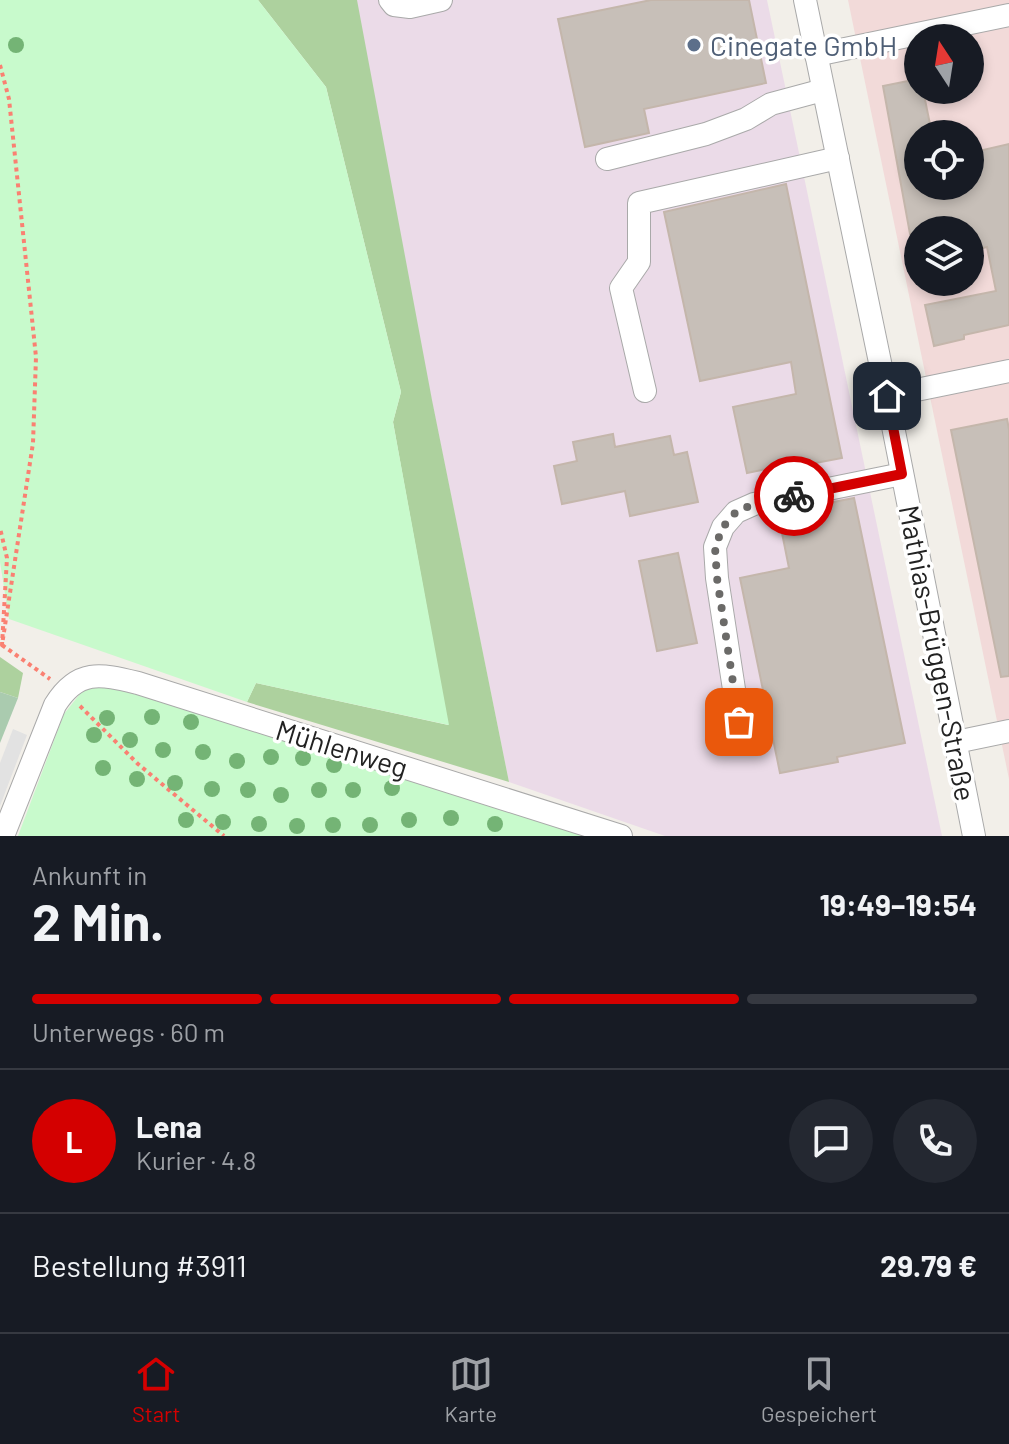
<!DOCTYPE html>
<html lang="de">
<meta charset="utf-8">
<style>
body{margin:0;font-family:Barlow,sans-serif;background:#242831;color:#f1f3f6;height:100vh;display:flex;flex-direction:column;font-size:30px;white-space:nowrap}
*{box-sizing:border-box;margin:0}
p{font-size:26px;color:#9ea1a6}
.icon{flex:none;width:44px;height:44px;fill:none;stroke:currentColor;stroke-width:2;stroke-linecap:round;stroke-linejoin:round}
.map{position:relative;height:836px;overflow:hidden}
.sheet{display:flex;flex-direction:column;background:#171b24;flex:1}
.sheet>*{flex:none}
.needle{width:52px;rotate:348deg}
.controls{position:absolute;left:904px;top:24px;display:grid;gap:16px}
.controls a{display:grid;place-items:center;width:80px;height:80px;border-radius:50%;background:#171b24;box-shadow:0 4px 12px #0003;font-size:40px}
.pin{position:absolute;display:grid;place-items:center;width:68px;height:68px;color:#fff;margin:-34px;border-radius:16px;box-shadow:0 4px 12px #0006}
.courier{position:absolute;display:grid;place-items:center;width:80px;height:80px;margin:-40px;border:6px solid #d40000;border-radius:50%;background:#fff;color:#222;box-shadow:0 2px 10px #0007}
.head em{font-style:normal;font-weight:700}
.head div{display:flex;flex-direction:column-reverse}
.head{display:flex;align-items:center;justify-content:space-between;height:136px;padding:0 32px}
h1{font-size:52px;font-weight:700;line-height:60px}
.bar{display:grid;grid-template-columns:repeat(4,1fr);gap:12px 8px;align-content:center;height:96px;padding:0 32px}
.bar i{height:10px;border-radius:6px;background:#363941}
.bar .current{background:#d40000}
.bar p{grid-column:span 4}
.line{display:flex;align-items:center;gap:20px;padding:0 32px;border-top:2px solid #363941}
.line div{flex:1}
.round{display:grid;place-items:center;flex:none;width:84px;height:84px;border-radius:42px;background:#242831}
.dock{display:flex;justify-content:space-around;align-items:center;height:112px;border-top:2px solid #363941;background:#171b24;font-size:22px;color:#9ea1a6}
.dock a{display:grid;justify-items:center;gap:4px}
.dock .current{color:#d40000}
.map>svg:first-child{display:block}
.commercial{fill:#f2dad9;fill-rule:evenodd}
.industrial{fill:#ebdbe8}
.forest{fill:#add19e}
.cemetery{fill:#aacbaf}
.park{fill:#c8facc}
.parking{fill:#e2e2e2}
.building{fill:#c7bfb8;stroke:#c4b6ab;stroke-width:2}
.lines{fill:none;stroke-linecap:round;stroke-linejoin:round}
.minor-casing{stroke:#a9a9a9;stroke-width:24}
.path{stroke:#fa8072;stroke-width:4;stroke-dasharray:4 4;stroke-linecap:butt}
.minor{stroke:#fff;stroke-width:22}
.tree{fill:#74b475}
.done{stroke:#6b6a68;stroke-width:8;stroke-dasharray:0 14.4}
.route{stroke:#d40000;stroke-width:10}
.service-dot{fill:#5c6f8a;stroke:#fff;stroke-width:3}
.labels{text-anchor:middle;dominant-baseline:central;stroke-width:7;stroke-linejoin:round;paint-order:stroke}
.service-label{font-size:28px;fill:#4e5e75;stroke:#fff;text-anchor:start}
.street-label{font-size:28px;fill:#222;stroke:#fff}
</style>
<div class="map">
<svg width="1009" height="836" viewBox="0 0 1009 836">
<rect width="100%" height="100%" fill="#f2efe9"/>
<!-- commercial -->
<path class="commercial" d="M848 0H1009V779ZM918 38H970V90H918ZM918 134H970V186H918ZM918 230H970V282H918Z"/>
<!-- industrial -->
<polygon class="industrial" points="356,0 767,0 942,836 665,836 509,782 403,259"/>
<!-- forest -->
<g class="forest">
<polygon points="258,0 357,0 432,400 509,782 247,702 256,683 448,725 393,422 401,392 326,87"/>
<polygon points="0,657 23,673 18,698 0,692"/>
</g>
<!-- cemetery -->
<polygon class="cemetery" points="0,692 18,698 0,743"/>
<!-- park -->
<g class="park">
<polygon points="0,0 258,0 326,87 401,392 393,422 449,725 256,683 247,702 9,619 0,562"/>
<polygon points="109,685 592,836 18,836 64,714 83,690"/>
</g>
<!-- parking -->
<polygon class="parking" points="13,729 27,735 0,806 0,763"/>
<!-- building -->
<g class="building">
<polygon points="651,0 749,0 766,83 644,109 649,133 585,147 558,19"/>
<polygon points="918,79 918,90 923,90 932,134 918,134 918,186 970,186 970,153 1009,144 1009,325 964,335 964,339 934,346 925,305 996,291 987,247 970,251 970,230 918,230 918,233 910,234 883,86"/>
<polygon points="786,184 842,458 810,464 810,460 747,473 733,407 796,394 791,362 700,381 664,212"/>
<polygon points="1007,419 1009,429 1009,676 1001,677 951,430"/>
<polygon points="613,434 615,447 670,436 674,455 687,452 698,502 630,516 625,491 562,504 554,466 577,461 573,442"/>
<polygon points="854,498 905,743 837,757 838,762 780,773 740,578 789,568 778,513"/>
<polygon points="678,553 697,643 657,651 639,561"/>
</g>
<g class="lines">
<!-- minor casing -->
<g class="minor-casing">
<g id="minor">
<polyline points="390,0 394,5 410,7 441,0"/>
<polyline points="805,0 887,396 974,836"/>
<polyline points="816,55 1009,15"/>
<polyline points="607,159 706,134 746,119 771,104 823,90"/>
<polyline points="645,391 621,288 639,262 639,203 838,158"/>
<polyline points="887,396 1009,371"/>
<polyline points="739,722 717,578 715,547 723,527 736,512 754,504 902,474"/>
<polyline points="956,742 1009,731"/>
<path d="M3 836 55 705C78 668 101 674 138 683L621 836"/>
</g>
</g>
<!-- path -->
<g class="path">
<polyline points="0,65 9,99 36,357 33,443 2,645 7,558 0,528"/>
<polyline points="2,645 50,679"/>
<polyline points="80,706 138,764 224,836"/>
</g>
<!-- minor -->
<use href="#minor" class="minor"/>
</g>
<!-- trees -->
<g class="tree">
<circle cx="16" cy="45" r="8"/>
<circle cx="152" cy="717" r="8"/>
<circle cx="107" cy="718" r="8"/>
<circle cx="191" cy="722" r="8"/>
<circle cx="94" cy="735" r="8"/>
<circle cx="130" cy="740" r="8"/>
<circle cx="163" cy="750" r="8"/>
<circle cx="203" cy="752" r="8"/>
<circle cx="271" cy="757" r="8"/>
<circle cx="303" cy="758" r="8"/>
<circle cx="237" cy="761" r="8"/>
<circle cx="334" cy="765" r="8"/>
<circle cx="103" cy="768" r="8"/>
<circle cx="137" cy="779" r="8"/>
<circle cx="175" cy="783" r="8"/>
<circle cx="392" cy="788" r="8"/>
<circle cx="212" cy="789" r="8"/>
<circle cx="248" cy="790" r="8"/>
<circle cx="319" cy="790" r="8"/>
<circle cx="353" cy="790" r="8"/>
<circle cx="281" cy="795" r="8"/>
<circle cx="451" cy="818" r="8"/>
<circle cx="186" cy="820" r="8"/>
<circle cx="409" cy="820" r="8"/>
<circle cx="223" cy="822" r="8"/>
<circle cx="259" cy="824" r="8"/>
<circle cx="495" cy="824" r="8"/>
<circle cx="333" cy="825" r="8"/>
<circle cx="370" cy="825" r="8"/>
<circle cx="297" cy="826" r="8"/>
</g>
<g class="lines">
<!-- done -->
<polyline class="done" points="739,722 717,578 715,547 723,527 736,512 754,504 794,496"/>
<!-- route -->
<polyline class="route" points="794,496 902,474 887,396"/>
</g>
<!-- markers -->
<circle class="service-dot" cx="694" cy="45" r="8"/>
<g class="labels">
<!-- service labels -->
<g class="service-label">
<text x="710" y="45">Cinegate GmbH</text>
</g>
<!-- street labels -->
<g class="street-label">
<text transform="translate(938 653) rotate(79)">Mathias-Brüggen-Straße</text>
<text transform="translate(342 748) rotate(17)">Mühlenweg</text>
</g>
</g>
</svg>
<div class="controls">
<a><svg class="needle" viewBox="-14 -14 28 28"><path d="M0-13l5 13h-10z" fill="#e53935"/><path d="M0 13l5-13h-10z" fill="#9ea1a6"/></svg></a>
<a><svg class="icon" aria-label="locate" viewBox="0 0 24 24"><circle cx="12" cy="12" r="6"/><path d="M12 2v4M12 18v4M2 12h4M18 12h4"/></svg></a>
<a><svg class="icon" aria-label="layers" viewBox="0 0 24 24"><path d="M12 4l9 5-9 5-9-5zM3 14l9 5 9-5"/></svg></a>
</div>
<div class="pin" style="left:739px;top:722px;background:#ea580c"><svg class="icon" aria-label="bag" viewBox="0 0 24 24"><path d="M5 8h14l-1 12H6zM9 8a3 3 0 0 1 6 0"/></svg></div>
<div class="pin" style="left:887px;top:396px;background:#1f2937"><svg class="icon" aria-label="home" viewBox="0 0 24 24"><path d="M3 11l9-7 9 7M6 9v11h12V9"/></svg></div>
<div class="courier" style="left:794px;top:496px"><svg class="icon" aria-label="bike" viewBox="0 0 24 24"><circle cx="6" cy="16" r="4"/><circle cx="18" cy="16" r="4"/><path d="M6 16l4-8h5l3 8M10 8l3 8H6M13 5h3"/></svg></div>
</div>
<section class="sheet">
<div class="head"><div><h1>2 Min.</h1><p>Ankunft in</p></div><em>19:49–19:54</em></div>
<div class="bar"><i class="current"></i><i class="current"></i><i class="current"></i><i></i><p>Unterwegs · 60 m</p></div>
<div class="line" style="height:144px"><b class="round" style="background:#d40000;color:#fff">L</b><div><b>Lena</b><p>Kurier · 4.8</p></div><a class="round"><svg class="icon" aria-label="chat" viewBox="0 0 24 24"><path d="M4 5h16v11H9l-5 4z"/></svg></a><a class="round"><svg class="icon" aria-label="phone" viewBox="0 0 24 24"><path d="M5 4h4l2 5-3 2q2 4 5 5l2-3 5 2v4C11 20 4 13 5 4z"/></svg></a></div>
<div class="line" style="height:104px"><div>Bestellung #3911</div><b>29.79 €</b></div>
</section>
<nav class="dock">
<a class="current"><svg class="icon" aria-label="home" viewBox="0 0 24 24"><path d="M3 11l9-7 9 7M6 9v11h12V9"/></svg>Start</a>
<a><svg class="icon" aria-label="map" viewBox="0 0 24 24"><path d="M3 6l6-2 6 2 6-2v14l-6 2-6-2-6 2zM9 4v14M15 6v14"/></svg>Karte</a>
<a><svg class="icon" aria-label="saved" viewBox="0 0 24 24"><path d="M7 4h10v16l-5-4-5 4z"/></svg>Gespeichert</a>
</nav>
